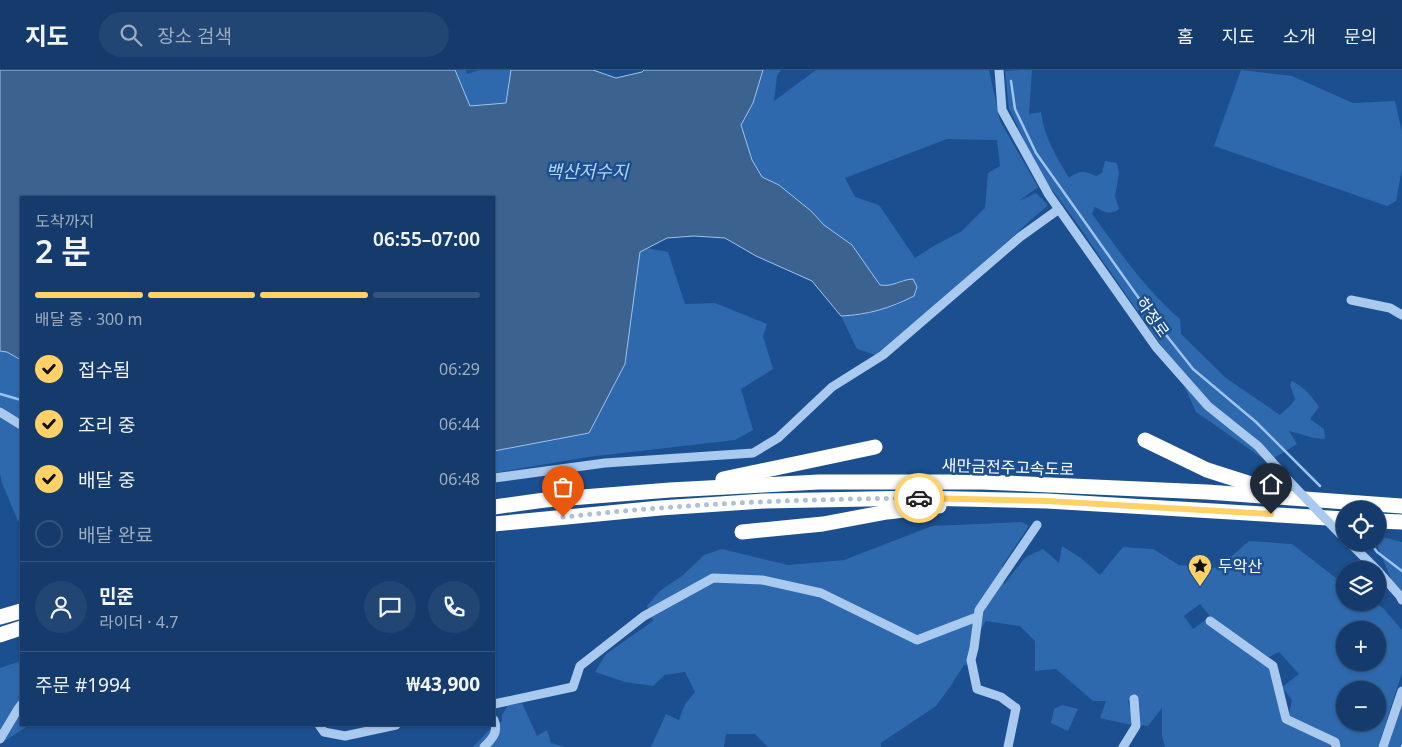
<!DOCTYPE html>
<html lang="ko">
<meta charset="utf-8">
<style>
body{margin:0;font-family:"Noto Sans","Noto Sans KR",sans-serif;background:#214673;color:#f1f3f6;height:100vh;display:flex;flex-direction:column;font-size:19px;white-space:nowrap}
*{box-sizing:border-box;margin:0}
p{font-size:16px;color:#9dadc1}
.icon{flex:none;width:28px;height:28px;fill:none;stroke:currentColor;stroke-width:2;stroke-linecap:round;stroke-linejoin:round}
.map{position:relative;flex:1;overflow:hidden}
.drawer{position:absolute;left:20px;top:126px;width:475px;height:530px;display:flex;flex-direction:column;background:#143b6b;border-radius:0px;box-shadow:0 1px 4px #0004,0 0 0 1px #33557e}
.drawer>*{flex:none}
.fabs{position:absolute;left:1336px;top:431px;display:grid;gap:10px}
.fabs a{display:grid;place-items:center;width:50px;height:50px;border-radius:50%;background:#143b6b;box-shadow:0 1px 4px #0004,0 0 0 1px #33557e;font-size:25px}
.pin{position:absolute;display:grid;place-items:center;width:42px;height:42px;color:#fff;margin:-51px -21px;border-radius:50% 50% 50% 0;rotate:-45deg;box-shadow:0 0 5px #0007}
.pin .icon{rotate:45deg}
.courier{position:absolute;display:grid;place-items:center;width:50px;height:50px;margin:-25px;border:4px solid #ffd166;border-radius:50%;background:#fff;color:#222;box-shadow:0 1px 6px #0007}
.headline em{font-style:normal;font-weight:600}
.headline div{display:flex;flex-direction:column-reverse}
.headline{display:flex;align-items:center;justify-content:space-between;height:85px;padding:0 15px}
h1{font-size:32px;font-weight:600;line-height:38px}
.bar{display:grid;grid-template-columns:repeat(4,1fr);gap:8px 5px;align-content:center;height:60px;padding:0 15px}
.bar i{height:6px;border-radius:4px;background:#33557e}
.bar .selected{background:#ffd166}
.bar p{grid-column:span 4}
.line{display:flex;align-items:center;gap:12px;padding:0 15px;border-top:1px solid #33557e}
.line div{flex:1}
.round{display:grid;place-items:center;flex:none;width:52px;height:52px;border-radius:26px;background:#214673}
ol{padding:0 15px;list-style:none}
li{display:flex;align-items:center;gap:15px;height:55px}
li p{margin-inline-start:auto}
li .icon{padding:5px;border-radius:50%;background:#ffd166;color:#111;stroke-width:4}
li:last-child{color:#9dadc1}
li i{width:28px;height:28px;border:2px solid #33557e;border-radius:50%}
header{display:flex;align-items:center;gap:30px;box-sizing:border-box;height:70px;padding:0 25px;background:#143b6b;border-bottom:1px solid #33557e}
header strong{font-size:24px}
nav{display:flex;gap:28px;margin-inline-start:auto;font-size:18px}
.search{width:350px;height:45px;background:#214673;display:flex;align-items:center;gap:12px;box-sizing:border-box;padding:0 18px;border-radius:28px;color:#9dadc1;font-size:19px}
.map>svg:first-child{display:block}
.green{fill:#2e69ad;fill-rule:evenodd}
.water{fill:#3c6290;stroke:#9cc4f0}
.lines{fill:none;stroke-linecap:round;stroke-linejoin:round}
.stream{stroke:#9cc4f0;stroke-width:2.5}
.minor{stroke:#a9c9ee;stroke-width:9}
.highway{stroke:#fff;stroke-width:15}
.minor-bridge{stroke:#a9c9ee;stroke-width:9}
.done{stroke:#afc1d8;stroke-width:5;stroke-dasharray:0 9}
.route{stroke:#ffd166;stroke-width:6}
.labels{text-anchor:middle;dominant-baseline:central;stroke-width:5;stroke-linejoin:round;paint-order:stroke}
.street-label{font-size:16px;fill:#fff;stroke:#1b4f8f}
.poi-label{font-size:16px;fill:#fff;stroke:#1b4f8f;text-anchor:start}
.water-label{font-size:18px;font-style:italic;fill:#b5d3f5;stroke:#1b4f8f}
</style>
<header>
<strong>지도</strong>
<div class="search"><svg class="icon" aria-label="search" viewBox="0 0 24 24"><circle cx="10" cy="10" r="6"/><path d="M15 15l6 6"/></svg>장소 검색</div>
<nav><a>홈</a><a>지도</a><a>소개</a><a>문의</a></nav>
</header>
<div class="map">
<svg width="1402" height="677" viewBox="0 0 1402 677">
<rect width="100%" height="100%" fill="#1b4f8f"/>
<!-- green -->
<g class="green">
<polygon points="455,0 466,0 467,4 480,0 511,0 507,33 470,36"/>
<path d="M763 0H781L777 6 774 31 816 0H989L1000 51 1038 117 1019 131 1036 123 1048 135 944 228 876 285 857 279 841 246 860 245 897 235 914 226 917 220 913 210H902L891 216 880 215 852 175 824 155 811 141 779 115 762 107 752 90 741 55 753 33ZM947 69 997 70 1000 96 988 103 985 138 962 161 932 177 915 188 879 135 855 127 845 108Z"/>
<path d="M1020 0H1032L1029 44 1041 42C1044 67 1056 86 1069 108 1080 100 1084 101 1096 106L1102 103 1105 91 1117 93 1119 104 1115 126 1119 139C1109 146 1105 142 1095 137L1092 144C1119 181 1145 219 1180 249L1181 264 1226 308 1280 345C1285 340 1292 335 1295 329L1290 315 1292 311C1304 317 1312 326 1319 337L1310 349 1324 359 1325 369C1313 369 1301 364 1289 361L1297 374 1268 392 1196 342 1174 294 1076 152 1050 117 1028 79 1009 38 1005 1Z"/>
<polygon points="1241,0 1292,6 1353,33 1395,31 1402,62 1402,99 1396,131 1387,136 1214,76"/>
<polygon points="647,178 668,182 685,234 715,233 767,254 763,266 773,299 741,319 753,360 735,370 588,387 494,403 494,381 589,363 625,294 640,182"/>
<polygon points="0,281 7,282 21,290 21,450 18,451 2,413 0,404"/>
<path d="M1022 452 1029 456 1002 496 1004 514 1026 487 1043 479 1059 493 1062 476 1081 488 1100 505 1123 477 1153 479 1179 495 1218 498 1249 471 1292 474 1345 515V532L1374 533 1383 538 1402 560V603L1378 677H1338L1289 646 1292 630 1282 617 1299 604 1279 582 1269 587 1214 551 1200 534 1184 546 1193 559 1204 551 1270 598 1282 650 1331 674 1332 677H1165L1162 666V638L1148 656 1139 655 1135 625 1128 631 1131 642V655L1100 648 1106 631H1093L1056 599 1035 601V571L1020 556 986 551 971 575 970 594 964 595 950 617 936 636 881 673V677H768L755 664H726L724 677H651L666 644 679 650 685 634 695 622 685 602 665 605 653 616 625 612 595 602 606 584 653 551 647 536 660 521 683 505 704 485 722 479 788 495 844 490 932 456ZM1345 560H1378V592H1345ZM1345 620H1378V652H1345Z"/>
<polygon points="1378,466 1402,472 1402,526 1395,518 1376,473 1378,472"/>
<polygon points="21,591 21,655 29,655 0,674 0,598"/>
<polygon points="1402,632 1402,677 1388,677"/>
<polygon points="522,633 537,666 547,660 551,673 565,677 473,677 493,656 502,651 502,645 508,635"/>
<polygon points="1062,635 1078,639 1068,661 1051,653 1054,639"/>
</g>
<!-- water -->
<path class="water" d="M0 0H455L470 36 506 33 511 0H593L616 8 642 2 644 0H763L753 33 741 55 752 90 762 107 779 115 811 141 824 155 852 175 880 215C895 217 898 210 913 209L917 217 914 226C891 238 867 245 841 246L812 211 756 186 725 168 694 166 667 168 640 182 625 294 589 363 494 381V128H21V290L7 282 0 281Z"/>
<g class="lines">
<!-- stream -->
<g class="stream">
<polyline points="1011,11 1015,39 1036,83 1155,251 1193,299 1256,352 1320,416"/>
<polyline points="0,324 21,330"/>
<polyline points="1370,472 1377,482 1402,501"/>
<polyline points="1402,677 1402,676"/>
</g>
<!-- minor -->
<g class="minor">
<polyline points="999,0 1002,40 1049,125 1156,277 1208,336 1258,376 1289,411"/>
<polyline points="1351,230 1390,238 1402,245"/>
<polyline points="0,342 21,355"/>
<polyline points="494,408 605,393 753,383 778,368 832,317 883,285 1020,167 1059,139"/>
<polyline points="1349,472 1377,500"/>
<polyline points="1378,501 1400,526 1402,530"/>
<polyline points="1210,551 1273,596 1286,649 1335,672 1336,677"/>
<polyline points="494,634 573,617 580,596 644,546 713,508 762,510 821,523 917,570 977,547"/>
<polyline points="319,655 324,662 345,666 396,655"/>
<polyline points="0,669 18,639 21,635"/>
<path d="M484 677C492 669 499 662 494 650"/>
<polyline points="1008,677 1016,638 1001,627 977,619 971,590 974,578 979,540 1037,455"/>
<polyline points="1123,677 1136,656 1134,629"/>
<polyline points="1383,677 1402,621"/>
</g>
<!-- highway -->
<g class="highway">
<polyline points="1145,370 1207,400 1273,421"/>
<polyline points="723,409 875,377"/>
<polyline points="494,437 545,430 670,420 819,412 982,412 1207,422 1402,436"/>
<polyline points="1378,451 1402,452"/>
<polyline points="494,454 660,438 765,431 918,428 1047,431 1345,449"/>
<polyline points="742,462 823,454 887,442 939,436"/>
<polyline points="0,547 21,541"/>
<polyline points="0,565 21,558"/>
</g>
<!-- minor-bridge -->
<polyline class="minor-bridge" points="1289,411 1340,464"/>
</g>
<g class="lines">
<!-- done -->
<path class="done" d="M563 447C595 444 628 440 661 438 747 431 833 429 919 428"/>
<!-- route -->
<polyline class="route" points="919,428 1047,431 1271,444"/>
</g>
<!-- icons -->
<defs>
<g id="sight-pin" transform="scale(1.25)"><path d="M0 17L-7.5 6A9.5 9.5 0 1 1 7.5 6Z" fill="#ffd166" stroke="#1b4f8f"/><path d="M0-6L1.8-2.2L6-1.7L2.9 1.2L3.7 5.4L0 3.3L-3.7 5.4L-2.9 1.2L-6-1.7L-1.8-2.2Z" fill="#111"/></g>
</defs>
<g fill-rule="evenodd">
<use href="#sight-pin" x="1200" y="496"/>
</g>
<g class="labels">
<!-- street labels -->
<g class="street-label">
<text transform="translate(1153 247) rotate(55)">하정로</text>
<text transform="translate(1008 397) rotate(2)">새만금전주고속도로</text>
</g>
<!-- poi labels -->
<g class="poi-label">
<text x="1218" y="496">두악산</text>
</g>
<!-- water labels -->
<g class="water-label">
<text x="587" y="101">백산저수지</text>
</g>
</g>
</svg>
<div class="fabs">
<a><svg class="icon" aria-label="locate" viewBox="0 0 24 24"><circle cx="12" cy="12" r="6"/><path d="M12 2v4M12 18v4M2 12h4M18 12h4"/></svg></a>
<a><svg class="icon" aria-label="layers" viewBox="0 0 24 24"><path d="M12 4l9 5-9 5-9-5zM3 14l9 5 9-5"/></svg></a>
<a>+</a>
<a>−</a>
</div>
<div class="pin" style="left:563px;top:447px;background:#ea580c"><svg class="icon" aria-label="bag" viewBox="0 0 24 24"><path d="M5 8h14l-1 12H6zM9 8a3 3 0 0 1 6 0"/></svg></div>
<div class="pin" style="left:1271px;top:444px;background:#1f2937"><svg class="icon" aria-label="home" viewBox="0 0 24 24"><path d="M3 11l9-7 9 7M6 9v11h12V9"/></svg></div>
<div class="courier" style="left:919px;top:428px"><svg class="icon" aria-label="car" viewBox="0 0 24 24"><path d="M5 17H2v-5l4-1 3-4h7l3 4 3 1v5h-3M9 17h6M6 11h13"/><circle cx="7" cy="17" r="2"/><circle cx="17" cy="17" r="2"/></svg></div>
<section class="drawer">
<div class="headline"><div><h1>2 분</h1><p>도착까지</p></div><em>06:55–07:00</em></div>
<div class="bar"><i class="selected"></i><i class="selected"></i><i class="selected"></i><i></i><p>배달 중 · 300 m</p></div>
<ol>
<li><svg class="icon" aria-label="check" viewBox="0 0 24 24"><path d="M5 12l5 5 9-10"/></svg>접수됨<p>06:29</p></li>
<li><svg class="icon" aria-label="check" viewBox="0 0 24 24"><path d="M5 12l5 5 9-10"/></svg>조리 중<p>06:44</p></li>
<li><svg class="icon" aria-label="check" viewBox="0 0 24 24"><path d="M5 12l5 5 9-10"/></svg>배달 중<p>06:48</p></li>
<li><i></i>배달 완료</li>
</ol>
<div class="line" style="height:90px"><a class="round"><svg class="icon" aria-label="person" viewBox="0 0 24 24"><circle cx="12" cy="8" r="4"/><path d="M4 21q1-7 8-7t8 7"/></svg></a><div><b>민준</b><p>라이더 · 4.7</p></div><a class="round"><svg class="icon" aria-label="chat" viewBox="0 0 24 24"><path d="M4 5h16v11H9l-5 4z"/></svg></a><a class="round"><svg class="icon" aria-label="phone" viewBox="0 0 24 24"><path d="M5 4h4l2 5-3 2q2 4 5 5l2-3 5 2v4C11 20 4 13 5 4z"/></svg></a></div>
<div class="line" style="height:65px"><div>주문 #1994</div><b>₩43,900</b></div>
</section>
</div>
